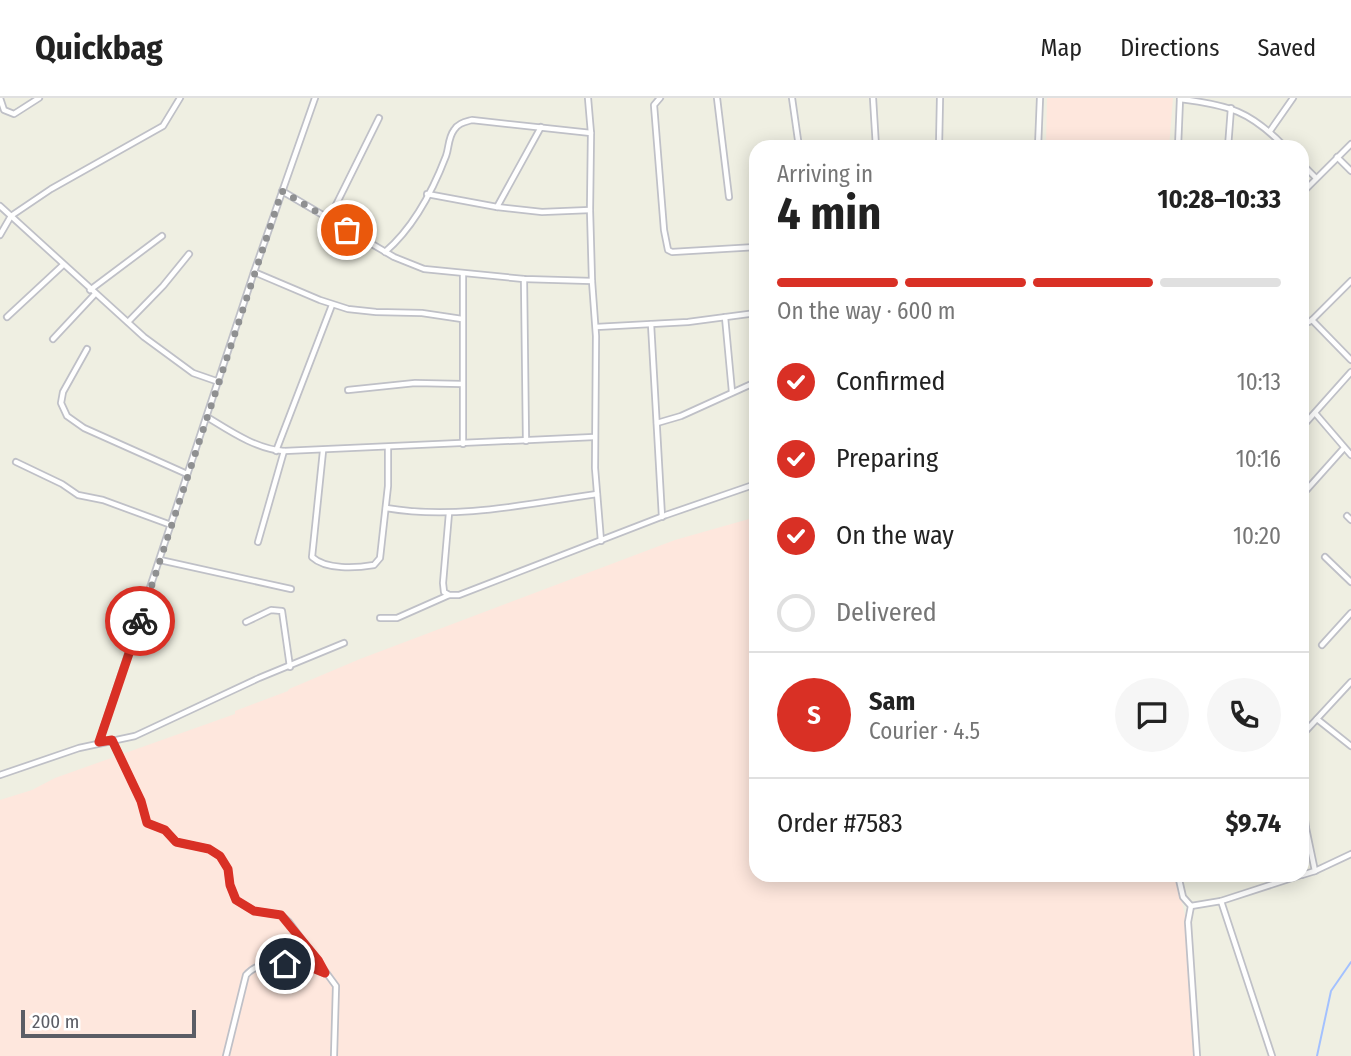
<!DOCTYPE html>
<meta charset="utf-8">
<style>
body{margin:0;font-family:"Fira Sans Condensed",sans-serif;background:#f6f6f6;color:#222;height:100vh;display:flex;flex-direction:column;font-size:26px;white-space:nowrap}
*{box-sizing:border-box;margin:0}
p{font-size:23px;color:#767676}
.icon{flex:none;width:38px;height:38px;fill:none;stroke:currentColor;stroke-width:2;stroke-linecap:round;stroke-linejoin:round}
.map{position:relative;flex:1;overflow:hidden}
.panel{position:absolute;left:749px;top:42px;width:560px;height:742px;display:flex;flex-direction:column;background:#fff;border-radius:21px;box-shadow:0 4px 18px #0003}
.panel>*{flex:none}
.scale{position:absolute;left:21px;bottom:18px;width:175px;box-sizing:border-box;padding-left:7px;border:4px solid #5b5d65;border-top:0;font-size:19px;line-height:24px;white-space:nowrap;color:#5b5d65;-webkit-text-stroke:5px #fff;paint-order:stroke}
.pin{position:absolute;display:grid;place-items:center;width:60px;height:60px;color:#fff;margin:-30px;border:4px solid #fff;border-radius:50%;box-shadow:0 2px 7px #0007}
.courier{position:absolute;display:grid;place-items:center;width:70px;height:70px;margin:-35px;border:5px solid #d93025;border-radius:50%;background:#fff;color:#222;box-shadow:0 2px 9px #0007}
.head em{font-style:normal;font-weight:700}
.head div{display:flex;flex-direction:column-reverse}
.head{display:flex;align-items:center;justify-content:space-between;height:119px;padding:0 28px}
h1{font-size:46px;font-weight:700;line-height:52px}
.bar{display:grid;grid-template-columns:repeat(4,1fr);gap:10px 7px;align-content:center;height:84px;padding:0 28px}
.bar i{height:9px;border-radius:5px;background:#e0e0e0}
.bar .active{background:#d93025}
.bar p{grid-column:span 4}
.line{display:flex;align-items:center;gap:18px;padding:0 28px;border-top:2px solid #e0e0e0}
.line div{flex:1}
.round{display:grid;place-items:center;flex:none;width:74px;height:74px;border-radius:37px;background:#f6f6f6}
ol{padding:0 28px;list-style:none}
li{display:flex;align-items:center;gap:21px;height:77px}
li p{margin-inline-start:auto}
li .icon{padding:7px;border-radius:50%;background:#d93025;color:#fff;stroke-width:4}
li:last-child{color:#767676}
li i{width:38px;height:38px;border:4px solid #e0e0e0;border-radius:50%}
header{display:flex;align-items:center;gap:42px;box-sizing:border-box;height:98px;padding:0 35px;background:#fff;border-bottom:2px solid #e0e0e0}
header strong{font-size:33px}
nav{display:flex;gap:38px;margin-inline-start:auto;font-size:24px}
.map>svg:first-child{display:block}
.medical{fill:#fee7dd}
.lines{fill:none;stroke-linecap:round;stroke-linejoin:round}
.stream{stroke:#a3c1ff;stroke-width:2}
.minor-casing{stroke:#bfc0c7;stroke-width:8}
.minor{stroke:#fff;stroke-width:4.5}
.done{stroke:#8f9091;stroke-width:7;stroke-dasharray:0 12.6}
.route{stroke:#d93025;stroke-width:9}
</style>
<header>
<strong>Quickbag</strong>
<nav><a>Map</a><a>Directions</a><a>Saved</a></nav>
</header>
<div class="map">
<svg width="1351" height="958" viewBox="0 0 1351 958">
<rect width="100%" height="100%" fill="#efefe2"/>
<!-- medical -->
<g class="medical">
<polygon points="1047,0 1173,0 1169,49 1046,49"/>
<polygon points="756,419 756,777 1176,777 1186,822 1195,958 0,958 0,702 32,692 55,680 235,616 235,613 288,593 289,591 360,561 675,442"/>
</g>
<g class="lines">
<!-- stream -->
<polyline class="stream" points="1317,958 1331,893 1351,864"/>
<!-- minor casing -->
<g class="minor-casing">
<g id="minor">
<polyline points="0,0 4,12 14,16 39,0"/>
<polyline points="588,0 591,35 590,112 592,183 596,238 595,370 601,443"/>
<polyline points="660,0 654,7 664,132 668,152 672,154 756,149"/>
<polyline points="717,0 729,99"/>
<polyline points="792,0 799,49"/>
<polyline points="873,0 876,49"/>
<path d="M1180 1C1229 7 1250 13 1285 49"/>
<polyline points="1270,33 1293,0"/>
<polyline points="939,49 940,0"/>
<polyline points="1038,49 1040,0"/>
<polyline points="1178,49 1180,1"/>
<polyline points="1228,49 1231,10"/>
<polyline points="1337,59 1351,73"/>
<polyline points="1302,66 1316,80"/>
<polyline points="282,93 394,159 424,171 524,181 592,183"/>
<polyline points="1302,95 1351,46"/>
<polyline points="427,96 497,109 542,114 590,112"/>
<polyline points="0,108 144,239 193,275 219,284"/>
<polyline points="497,109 541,29"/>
<polyline points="329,121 379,20"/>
<polyline points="0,137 11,118 51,91 163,28 180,0"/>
<path d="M385 154C413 130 433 92 446 58 449 50 448 40 454 32 458 25 465 24 472 22L591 35"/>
<polyline points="254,174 320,202 348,211 376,214 422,215 462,221"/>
<polyline points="463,176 463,346"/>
<polyline points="524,181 526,343"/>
<polyline points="90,192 162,138"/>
<polyline points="7,219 63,167"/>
<polyline points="725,219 732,294"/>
<polyline points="1302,220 1309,224 1312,222 1351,183"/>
<polyline points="1312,222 1351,262"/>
<polyline points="128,224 163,188 189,156"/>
<polyline points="651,226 662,419"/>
<polyline points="596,229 688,224 756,215"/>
<polyline points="53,241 95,196"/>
<polyline points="87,251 63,294 61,305 67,318 84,330 187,376"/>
<polyline points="348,292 415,285 462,286"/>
<polyline points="1315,315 1351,357"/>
<path d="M207 319C230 333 256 351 284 353L594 339"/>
<polyline points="657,325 681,318 756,284"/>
<polyline points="1302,329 1351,274"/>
<polyline points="276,353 332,207"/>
<path d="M323 353 312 459C326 472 356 470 374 467L380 460 388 388V349"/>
<polyline points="16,364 62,386 78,397 103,402 171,427"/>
<polyline points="1302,397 1344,350"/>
<path d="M386 410C456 422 527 406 597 396"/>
<polyline points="449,415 443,485 444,494 449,497 459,497 666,417 756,386"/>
<polyline points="1347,418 1351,422"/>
<polyline points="258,444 284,353"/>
<polyline points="1325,459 1351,484"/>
<polyline points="160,462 291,491"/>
<polyline points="380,520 397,520 449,497"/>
<polyline points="246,524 271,512 282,513 290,569"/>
<polyline points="1322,547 1351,515"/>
<polyline points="1317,621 1351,648"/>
<polyline points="1302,637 1351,584"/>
<polyline points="112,642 141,703 147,725 165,732 176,744 209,751 220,758 228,771 230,787 236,802 254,813 281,817 289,824 336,888 334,958"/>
<polyline points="99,644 254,174 315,0"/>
<polyline points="0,677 79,650 135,638 259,580 344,545"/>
<polyline points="1302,699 1306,730 1302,732"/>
<polyline points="1315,773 1351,756"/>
<polyline points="1178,777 1183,799 1191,808 1188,824 1197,958"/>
<polyline points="1302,777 1315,773 1306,730"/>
<polyline points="1221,803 1301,777"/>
<polyline points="1191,808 1221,803 1272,958"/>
<path d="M226 958 246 877C263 857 304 866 324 875"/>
</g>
</g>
<!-- minor -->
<use href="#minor" class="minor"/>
</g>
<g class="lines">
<!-- done -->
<polyline class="done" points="140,523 282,93 347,132"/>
<!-- route -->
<polyline class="route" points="140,523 99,644 112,642 141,703 147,725 165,732 176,744 209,751 220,758 228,771 230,787 236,802 254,813 281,817 318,862 325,875 303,866 285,866"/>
</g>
</svg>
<div class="scale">200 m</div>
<div class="pin" style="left:347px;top:132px;background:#ea580c"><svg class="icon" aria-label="bag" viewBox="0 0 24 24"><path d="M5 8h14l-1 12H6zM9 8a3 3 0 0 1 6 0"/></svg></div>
<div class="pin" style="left:285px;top:866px;background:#1f2937"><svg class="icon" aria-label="home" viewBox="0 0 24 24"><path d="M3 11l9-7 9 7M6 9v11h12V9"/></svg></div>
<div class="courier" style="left:140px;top:523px"><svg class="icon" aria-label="bike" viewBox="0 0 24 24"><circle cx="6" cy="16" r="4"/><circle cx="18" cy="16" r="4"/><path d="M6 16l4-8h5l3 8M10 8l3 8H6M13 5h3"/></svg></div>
<section class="panel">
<div class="head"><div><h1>4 min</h1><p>Arriving in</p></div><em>10:28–10:33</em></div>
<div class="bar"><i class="active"></i><i class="active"></i><i class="active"></i><i></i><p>On the way · 600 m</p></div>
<ol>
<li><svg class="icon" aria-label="check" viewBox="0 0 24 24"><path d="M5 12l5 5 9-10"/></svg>Confirmed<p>10:13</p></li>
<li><svg class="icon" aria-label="check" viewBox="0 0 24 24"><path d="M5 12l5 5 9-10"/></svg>Preparing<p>10:16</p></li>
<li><svg class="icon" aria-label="check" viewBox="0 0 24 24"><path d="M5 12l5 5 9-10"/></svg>On the way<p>10:20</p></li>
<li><i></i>Delivered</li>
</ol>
<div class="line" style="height:126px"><b class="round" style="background:#d93025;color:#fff">S</b><div><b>Sam</b><p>Courier · 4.5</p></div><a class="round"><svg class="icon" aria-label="chat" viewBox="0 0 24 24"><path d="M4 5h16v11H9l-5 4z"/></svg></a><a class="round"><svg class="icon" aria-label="phone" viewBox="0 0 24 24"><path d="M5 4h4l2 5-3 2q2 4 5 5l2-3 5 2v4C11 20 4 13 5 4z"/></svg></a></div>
<div class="line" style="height:91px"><div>Order #7583</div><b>$9.74</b></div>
</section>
</div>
